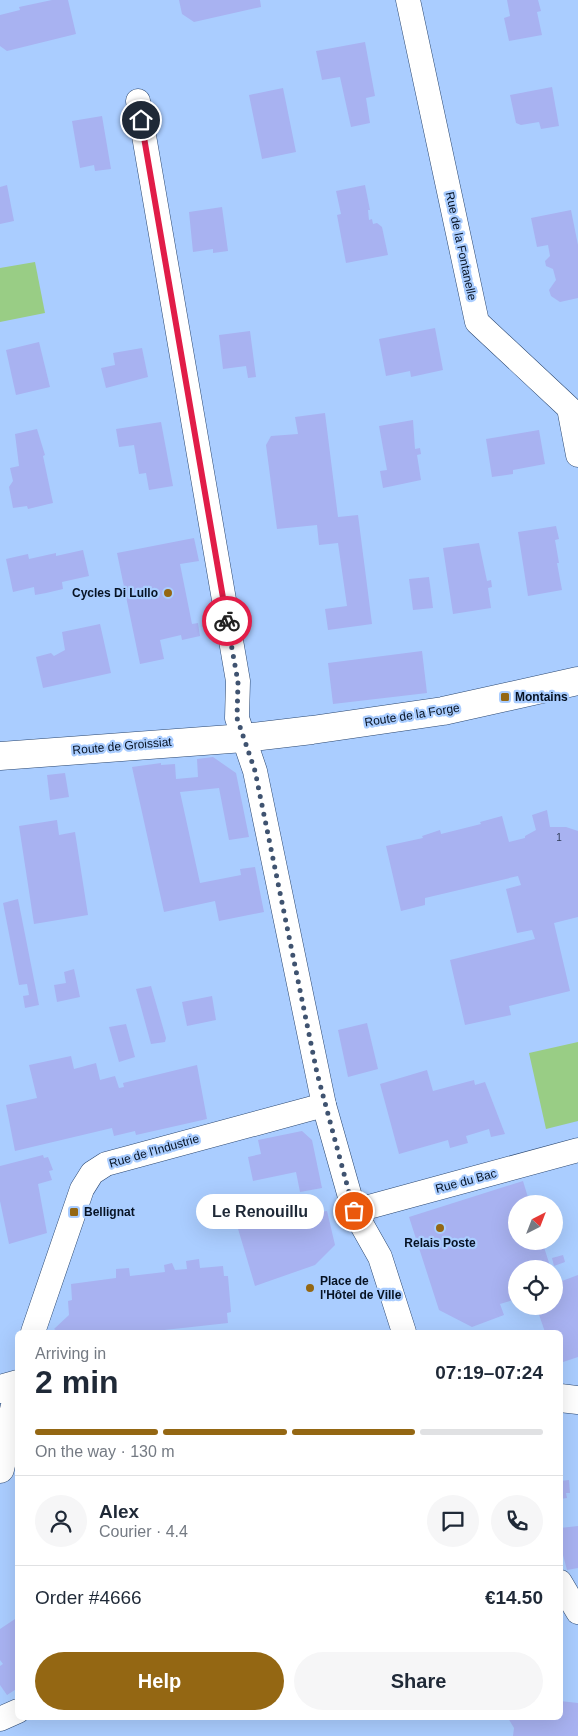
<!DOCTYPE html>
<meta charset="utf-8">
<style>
body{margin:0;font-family:Arial,sans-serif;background:#f6f6f7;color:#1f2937;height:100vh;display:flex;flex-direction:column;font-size:19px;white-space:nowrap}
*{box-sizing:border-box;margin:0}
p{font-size:16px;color:#747a83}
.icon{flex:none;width:28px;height:28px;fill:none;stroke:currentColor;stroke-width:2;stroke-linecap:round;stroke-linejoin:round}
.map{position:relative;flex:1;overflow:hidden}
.drawer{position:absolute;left:15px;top:1330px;width:548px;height:390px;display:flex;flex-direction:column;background:#fff;border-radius:8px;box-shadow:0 5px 20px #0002}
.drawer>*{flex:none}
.needle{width:32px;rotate:42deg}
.fabs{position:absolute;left:508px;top:1195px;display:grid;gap:10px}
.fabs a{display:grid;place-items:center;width:55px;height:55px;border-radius:50%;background:#fff;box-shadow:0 5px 20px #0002;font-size:25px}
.pin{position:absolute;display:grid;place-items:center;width:42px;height:42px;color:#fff;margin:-21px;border:2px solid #fff;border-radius:50%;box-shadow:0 1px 5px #0007}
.courier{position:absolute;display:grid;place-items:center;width:50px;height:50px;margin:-25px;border:4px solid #e11d48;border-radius:50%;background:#fff;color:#222;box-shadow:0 1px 6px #0007}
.bubble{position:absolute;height:35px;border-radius:18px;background:#fff;box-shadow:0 5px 20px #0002;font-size:16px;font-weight:800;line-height:35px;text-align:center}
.headline em{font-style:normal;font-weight:800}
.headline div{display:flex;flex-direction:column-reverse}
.headline{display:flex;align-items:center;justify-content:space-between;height:85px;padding:0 20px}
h1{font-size:32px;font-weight:800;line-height:38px}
.bar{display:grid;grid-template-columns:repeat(4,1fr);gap:8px 5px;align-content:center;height:60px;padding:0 20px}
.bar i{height:6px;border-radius:4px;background:#e0e1e3}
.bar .selected{background:#946713}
.bar p{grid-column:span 4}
.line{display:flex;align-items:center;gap:12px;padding:0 20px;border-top:1px solid #e0e1e3}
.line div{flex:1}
.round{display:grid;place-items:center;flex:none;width:52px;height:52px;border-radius:26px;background:#f6f6f7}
.cta{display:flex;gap:10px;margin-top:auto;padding:10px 20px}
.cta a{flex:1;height:58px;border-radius:30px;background:#946713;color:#fff;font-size:20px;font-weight:800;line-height:58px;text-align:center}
.cta a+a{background:#f6f6f7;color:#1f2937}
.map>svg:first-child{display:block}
.green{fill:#99cd85}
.building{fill:#a8b2f1}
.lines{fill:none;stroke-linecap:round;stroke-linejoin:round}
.minor-casing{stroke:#294670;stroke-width:25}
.tertiary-casing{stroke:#294670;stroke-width:29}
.secondary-casing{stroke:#294670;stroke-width:29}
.minor{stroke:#fff;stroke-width:24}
.tertiary{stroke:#fff;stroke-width:28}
.secondary{stroke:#fff;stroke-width:28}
.done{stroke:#3f5370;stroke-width:5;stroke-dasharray:0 9}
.route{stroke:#e11d48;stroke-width:6}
.poi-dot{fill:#946713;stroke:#aacdff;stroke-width:2}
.labels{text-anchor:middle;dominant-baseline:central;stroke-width:4.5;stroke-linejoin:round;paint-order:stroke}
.number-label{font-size:10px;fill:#2e3a56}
.street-label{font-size:12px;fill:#061223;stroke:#aacdff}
.poi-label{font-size:12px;font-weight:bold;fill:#061223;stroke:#aacdff;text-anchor:start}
</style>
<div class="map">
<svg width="578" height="1736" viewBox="0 0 578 1736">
<rect width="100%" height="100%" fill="#aacdff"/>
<!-- green -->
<g class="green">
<polygon points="35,262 45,313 0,322 0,268"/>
<polygon points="578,1042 578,1121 546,1129 529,1053"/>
</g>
<!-- building -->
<g class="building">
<polygon points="52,0 68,0 76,34 7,51 0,46 0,15 20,10 19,7"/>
<polygon points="179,0 260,0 261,7 194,22 182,14"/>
<polygon points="507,0 538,0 541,11 537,12 542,35 509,41 504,18 510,16"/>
<polygon points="365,42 375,96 366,98 370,123 351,127 340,77 322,80 316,51"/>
<polygon points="552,87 559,126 541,129 539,122 521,125 516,123 510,95"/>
<polygon points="283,88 296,152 262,159 249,95"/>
<polygon points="102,116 111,169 95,171 94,165 80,168 72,121"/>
<polygon points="7,185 14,221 0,224 0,187"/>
<polygon points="365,185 370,210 368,210 369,220 372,219 373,224 377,223 382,227 388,255 346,263 337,215 341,214 336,191"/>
<polygon points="222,207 228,251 213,253 213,249 193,252 189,212"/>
<polygon points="571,210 578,245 578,298 560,302 551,296 549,290 556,280 553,269 546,266 545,261 550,256 548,245 537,247 531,218"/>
<polygon points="435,328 443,370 411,377 410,371 386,376 379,339"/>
<polygon points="250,331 256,377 248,378 246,366 223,369 219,335"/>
<polygon points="39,342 50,387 16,395 6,350"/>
<polygon points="142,348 148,377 106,388 101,368 115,365 113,353"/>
<polygon points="325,413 338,517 358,515 372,624 328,630 325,609 347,606 338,543 319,545 317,525 277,529 266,445 271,436 298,434 295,417"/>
<polygon points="413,420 415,449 420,448 421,454 417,455 421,480 383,488 380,471 387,470 379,426"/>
<polygon points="161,422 173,486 149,490 146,473 139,474 134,445 119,447 116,429"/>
<polygon points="37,429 45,455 43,456 53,503 28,509 27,506 13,508 9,487 13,481 10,468 19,466 15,434"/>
<polygon points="539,430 545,464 513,470 513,474 492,477 486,439"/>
<polygon points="556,526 559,539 555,540 559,563 557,563 562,590 528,596 518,532"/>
<polygon points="194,538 199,561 180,564 192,624 198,623 200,636 182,640 181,635 160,640 164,659 140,664 117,553"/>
<polygon points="479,543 487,581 491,580 492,587 488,588 491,608 453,614 443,548"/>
<polygon points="83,550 89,576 62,582 63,589 46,593 35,595 34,587 13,592 6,559 28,554 29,559 56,553 56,556"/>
<polygon points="429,577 433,608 413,610 409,579"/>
<polygon points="100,624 111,673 43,688 36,657 51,653 54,656 65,650 62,632"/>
<polygon points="422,651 427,693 333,704 328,663"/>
<polygon points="213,757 236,773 249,837 229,840 219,788 180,792 200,883 241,875 240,869 255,867 264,912 219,921 215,901 164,912 132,767 161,763 161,765 175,764 176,779 198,777 197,759"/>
<polygon points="65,773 69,797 50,800 47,775"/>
<polygon points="547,810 550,827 566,827 578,831 578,917 554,923 570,991 509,1006 511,1015 465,1025 450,960 535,939 532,930 517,933 506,889 521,885 518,876 425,898 425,905 401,911 386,846 423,838 422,836 440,830 441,834 481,824 480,822 502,816 509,842 525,838 525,836 536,830 532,815"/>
<polygon points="57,820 59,835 75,832 88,915 34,924 19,826"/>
<polygon points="18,899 39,1005 25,1008 23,996 29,995 27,984 19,985 3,903"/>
<polygon points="74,969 80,997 57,1002 54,985 66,983 64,972"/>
<polygon points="151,986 166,1038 165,1042 151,1044 136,989"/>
<polygon points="212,996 216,1020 187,1026 182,1002"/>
<polygon points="367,1023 378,1069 348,1077 338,1030"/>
<polygon points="126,1024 135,1057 119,1062 109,1027"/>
<polygon points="71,1056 74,1069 96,1063 100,1080 115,1076 119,1088 124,1087 123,1083 197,1065 207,1119 136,1135 135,1131 114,1136 112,1128 15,1151 6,1105 37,1098 29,1065"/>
<polygon points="427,1070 433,1091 474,1080 475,1085 485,1082 505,1134 491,1137 489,1129 466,1136 468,1143 450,1148 448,1140 399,1154 380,1084"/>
<polygon points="302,1131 312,1140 322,1188 300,1192 296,1172 253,1181 248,1157 261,1154 258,1140"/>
<polygon points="43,1155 44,1158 48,1157 53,1170 49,1171 52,1180 38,1184 47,1233 9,1244 0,1201 0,1166"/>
<polygon points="523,1181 530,1204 516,1204 516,1241 542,1241 551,1269 516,1269 516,1299 500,1304 504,1315 472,1327 439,1310 409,1217"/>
<polygon points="291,1200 294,1216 327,1211 335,1245 315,1265 255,1286 236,1222 273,1218 271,1203"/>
<polygon points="563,1255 565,1262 554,1266 552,1258"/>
<polygon points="199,1259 200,1268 223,1266 224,1276 228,1276 231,1312 227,1313 228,1323 146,1332 59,1332 54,1329 69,1315 68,1301 72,1300 71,1284 116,1278 116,1269 129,1268 130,1276 165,1272 164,1265 172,1263 175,1270 187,1269 186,1261"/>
<polygon points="578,1275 578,1357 560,1363 560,1332 545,1332 536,1306 554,1306 554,1284"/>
<polygon points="569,1480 570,1493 566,1493 567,1498 560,1499 560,1481"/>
<polygon points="578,1526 578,1568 567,1570 560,1544 560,1528"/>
<polygon points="18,1617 18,1688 7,1695 0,1685 0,1666 3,1664 0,1660 0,1629"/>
<polygon points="560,1701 578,1703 578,1736 513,1736 514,1728 508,1718 560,1718"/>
</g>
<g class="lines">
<!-- minor casing -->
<g class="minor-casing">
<g id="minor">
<polyline points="408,0 477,322 569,408 578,455"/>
<polyline points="138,101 238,681 237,718 255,771 324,1105 354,1211 380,1257 404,1332"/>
<polyline points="354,1211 578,1150"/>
<polyline points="33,1332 82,1189 92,1173 106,1164 324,1105"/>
<polyline points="560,1582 578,1612"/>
<polyline points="0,1719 18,1711"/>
</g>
</g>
<!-- tertiary casing -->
<g class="tertiary-casing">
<polyline id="tertiary" points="0,1469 18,1393"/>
</g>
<!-- secondary casing -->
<g class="secondary-casing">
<g id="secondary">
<polyline points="0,756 244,738 312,730 443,711 578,681"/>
<polyline points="0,1389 18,1384"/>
<polyline points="560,1398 578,1400"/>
</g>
</g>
<!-- minor -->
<use href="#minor" class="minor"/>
<!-- tertiary -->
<use href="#tertiary" class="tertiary"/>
<!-- secondary -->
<use href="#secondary" class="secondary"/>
</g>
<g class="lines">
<!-- done -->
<polyline class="done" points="227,621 238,682 237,718 255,771 317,1073 354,1211"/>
<!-- route -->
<polyline class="route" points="141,120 227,621"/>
</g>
<!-- markers -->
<g class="poi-dot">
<circle cx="168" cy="593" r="5"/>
<rect x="500" y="692" width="10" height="10" rx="2.5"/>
<rect x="69" y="1207" width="10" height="10" rx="2.5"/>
<circle cx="440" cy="1228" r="5"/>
<circle cx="310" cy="1288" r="5"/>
</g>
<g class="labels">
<!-- number labels -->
<g class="number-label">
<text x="559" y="837">1</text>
</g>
<!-- street labels -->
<g class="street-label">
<text transform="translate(461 246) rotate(78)">Rue de la Fontanelle</text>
<text transform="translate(412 715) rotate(-9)">Route de la Forge</text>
<text transform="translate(122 746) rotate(-5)">Route de Groissiat</text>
<text transform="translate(154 1151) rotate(-16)">Rue de l'Industrie</text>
<text transform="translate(466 1181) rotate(-15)">Rue du Bac</text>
</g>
<!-- poi labels -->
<g class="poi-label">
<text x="158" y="593" text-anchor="end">Cycles Di Lullo</text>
<text x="515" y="697">Montains</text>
<text x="84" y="1212">Bellignat</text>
<text x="440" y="1243" text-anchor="middle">Relais Poste</text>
<text x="320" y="1281">Place de<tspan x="320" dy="14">l'Hôtel de Ville</tspan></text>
</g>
</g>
</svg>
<div class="fabs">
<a><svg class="needle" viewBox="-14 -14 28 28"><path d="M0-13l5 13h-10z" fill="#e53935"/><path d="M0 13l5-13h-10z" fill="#747a83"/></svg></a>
<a><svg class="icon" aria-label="locate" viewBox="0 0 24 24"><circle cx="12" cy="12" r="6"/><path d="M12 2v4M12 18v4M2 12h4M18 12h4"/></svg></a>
</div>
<div class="pin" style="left:354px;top:1211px;background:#ea580c"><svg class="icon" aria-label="bag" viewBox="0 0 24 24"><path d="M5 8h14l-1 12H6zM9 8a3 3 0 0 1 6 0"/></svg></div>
<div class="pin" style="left:141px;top:120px;background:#1f2937"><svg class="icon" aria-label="home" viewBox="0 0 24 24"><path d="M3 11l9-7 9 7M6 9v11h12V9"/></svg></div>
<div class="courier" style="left:227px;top:621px"><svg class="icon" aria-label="bike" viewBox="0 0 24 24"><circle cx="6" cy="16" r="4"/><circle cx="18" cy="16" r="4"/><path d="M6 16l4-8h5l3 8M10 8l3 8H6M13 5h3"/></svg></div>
<div class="bubble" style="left:196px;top:1194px;width:128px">Le Renouillu</div>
<section class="drawer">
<div class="headline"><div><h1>2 min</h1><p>Arriving in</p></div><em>07:19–07:24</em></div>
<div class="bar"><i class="selected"></i><i class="selected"></i><i class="selected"></i><i></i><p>On the way · 130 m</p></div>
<div class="line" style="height:90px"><a class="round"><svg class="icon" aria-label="person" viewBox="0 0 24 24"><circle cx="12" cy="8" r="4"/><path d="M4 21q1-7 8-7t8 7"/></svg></a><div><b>Alex</b><p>Courier · 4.4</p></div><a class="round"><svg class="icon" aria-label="chat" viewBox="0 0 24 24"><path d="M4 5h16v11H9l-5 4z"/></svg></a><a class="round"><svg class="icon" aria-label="phone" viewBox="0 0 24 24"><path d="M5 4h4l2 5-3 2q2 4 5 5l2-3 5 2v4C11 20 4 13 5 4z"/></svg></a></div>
<div class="line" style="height:65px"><div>Order #4666</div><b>€14.50</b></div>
<div class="cta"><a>Help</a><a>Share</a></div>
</section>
</div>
